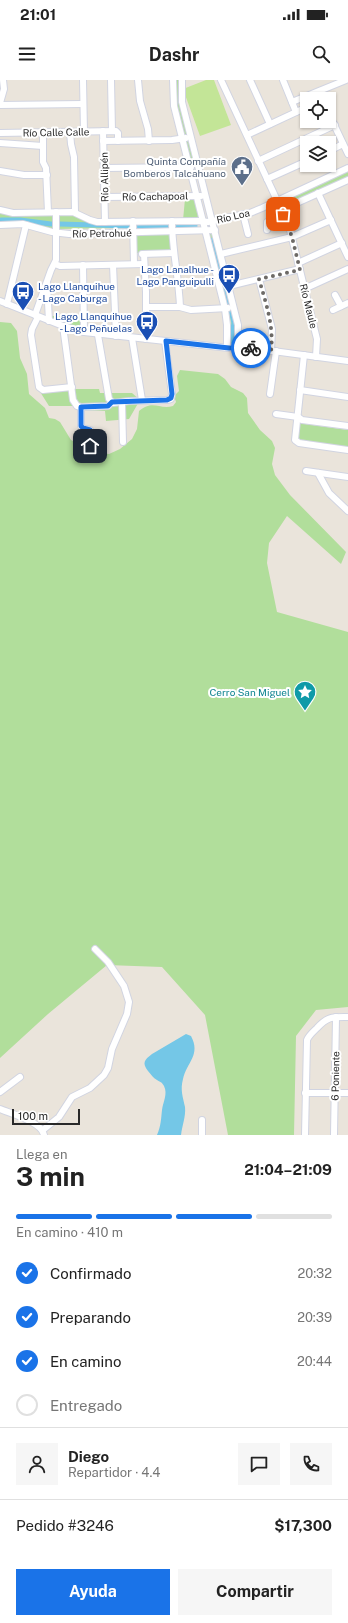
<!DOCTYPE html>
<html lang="es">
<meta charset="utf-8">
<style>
body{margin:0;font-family:"Public Sans",sans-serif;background:#f6f6f6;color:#222;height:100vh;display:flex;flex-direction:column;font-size:15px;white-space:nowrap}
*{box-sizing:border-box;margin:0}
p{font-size:13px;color:#767676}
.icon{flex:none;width:22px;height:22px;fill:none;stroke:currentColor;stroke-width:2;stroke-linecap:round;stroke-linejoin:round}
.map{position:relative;height:1055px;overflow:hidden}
.side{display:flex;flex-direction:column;background:#fff;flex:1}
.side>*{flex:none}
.tools{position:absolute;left:300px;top:12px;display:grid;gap:8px}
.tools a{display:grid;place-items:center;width:36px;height:36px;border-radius:0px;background:#fff;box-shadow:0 1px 3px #0004;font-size:20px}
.scale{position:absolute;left:12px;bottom:10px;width:68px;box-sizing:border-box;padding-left:4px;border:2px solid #292929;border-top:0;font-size:11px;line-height:14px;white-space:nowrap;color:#292929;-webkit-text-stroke:3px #fff;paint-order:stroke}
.pin{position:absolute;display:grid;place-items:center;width:34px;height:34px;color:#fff;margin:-17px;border-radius:8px;box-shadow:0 2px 6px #0006}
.courier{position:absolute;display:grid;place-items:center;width:40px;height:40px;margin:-20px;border:3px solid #1a73e8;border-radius:50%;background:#fff;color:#222;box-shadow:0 1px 5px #0007}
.overview em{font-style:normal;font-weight:700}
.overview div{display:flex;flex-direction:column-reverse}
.overview{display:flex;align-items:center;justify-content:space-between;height:68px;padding:0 16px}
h1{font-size:26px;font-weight:700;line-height:30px}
.bar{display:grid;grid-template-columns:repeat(4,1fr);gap:6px 4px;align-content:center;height:48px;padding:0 16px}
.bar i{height:5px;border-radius:3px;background:#e0e0e0}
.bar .selected{background:#1a73e8}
.bar p{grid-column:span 4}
.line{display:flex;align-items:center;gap:10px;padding:0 16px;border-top:1px solid #e0e0e0}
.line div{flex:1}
.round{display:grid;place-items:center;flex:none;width:42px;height:42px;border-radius:0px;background:#f6f6f6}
ol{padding:0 16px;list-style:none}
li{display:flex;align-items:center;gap:12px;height:44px}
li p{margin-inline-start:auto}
li .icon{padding:4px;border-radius:50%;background:#1a73e8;color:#fff;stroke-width:4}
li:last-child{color:#767676}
li i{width:22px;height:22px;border:2px solid #e0e0e0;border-radius:50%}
.button{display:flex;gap:8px;margin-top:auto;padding:8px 16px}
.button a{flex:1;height:46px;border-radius:0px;background:#1a73e8;color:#fff;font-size:16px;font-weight:700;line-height:46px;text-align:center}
.button a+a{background:#f6f6f6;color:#222}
.status{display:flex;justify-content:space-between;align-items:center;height:28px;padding:0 20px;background:#fff;direction:ltr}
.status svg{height:11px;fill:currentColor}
header{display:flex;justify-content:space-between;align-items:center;height:52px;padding:0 16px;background:#fff;font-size:18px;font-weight:700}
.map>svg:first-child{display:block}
.green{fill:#b1de9b}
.pitch{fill:#c3e597}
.water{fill:#74c7e7}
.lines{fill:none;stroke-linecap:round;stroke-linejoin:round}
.canal{stroke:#74c7e7;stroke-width:5}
.minor-casing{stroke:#d1d4e1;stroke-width:8}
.minor{stroke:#fff;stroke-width:6}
.done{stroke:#6d6a67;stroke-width:4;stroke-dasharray:0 7.2}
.route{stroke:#1a73e8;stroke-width:5}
.labels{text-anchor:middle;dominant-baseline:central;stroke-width:4;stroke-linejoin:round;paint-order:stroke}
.street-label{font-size:10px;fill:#292929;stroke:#fff}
.service-label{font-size:10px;fill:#4e5e75;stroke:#fff;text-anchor:end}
.transit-label{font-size:10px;fill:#164399;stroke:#fff;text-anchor:end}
.culture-label{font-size:10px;fill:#0d838f;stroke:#fff;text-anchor:end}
</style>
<div class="status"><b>21:01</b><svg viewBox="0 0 49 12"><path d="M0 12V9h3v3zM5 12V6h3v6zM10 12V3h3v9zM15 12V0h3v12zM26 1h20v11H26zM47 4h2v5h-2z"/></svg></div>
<header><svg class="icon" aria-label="menu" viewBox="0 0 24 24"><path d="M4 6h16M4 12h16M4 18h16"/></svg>Dashr<svg class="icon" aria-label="search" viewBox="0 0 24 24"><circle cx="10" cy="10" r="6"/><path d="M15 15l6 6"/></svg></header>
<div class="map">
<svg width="348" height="1055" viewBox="0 0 348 1055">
<rect width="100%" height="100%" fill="#eae4db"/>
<!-- green -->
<g class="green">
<polygon points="175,0 178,0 179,21 196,82 191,85 176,27"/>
<polygon points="348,91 348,97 288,125 283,124 285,120"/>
<polygon points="194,117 201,138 183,140 185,119"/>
<polygon points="0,131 69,132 91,143 195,140 196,147 53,149 21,141 0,140"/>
<polygon points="168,153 170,155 171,169 170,172 137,173 135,171 136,154"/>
<polygon points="209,154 213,154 236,245 236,264 230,263 231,244 227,222"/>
<polygon points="50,236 81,236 81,249 50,239"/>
<path d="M0 242 11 243 17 251 20 278 27 294 29 314 45 328 49 338 55 339 60 342 71 360 97 373 109 374 120 369 132 359 137 349 139 331C153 319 159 330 173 326L176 322 174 316 179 311 177 296 180 290 218 294 225 299 231 307 243 313 247 318 248 333 260 350 272 361 275 368 272 384 275 395 290 415 346 472 341 484 287 436 269 463 267 483 277 532 348 552V927L316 930 296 956 294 1055H228L205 935 162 887 107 885 48 934 0 978Z"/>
<polygon points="37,307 69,309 99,309 100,313 132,313 140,320 129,339 106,341 105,331 80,330 75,326 49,326"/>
<polygon points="298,343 348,350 348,368 298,361"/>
</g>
<!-- pitch -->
<polygon class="pitch" points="206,0 214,0 231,45 200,56 183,9"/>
<!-- water -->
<path class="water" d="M186 954 191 956C201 975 187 982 183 999 180 1010 183 1017 185 1027 186 1036 182 1046 181 1055H157C161 1046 161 1039 162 1030 163 1022 168 1014 164 1006 162 1002 160 1002 157 1000 153 998 151 994 148 991 142 983 144 980 152 974Z"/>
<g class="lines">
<!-- canal -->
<g class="canal">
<polyline points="1,140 20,140 51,144"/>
<polyline points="59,144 130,146"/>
<polyline points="137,146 169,146"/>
<polyline points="175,146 195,146"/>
<polyline points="213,160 234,243 231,261"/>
</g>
<!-- minor casing -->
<g class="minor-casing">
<g id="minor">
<polyline points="83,0 84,52"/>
<polyline points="111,0 112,51"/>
<polyline points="138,0 140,21 148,49 149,61"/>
<polyline points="173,0 174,26 225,229 227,245 227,267"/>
<polyline points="182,0 182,22 238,245 238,268"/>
<polyline points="221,0 289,146 317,259 316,277"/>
<polyline points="250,0 270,44"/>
<polyline points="283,0 296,32"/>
<polyline points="292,22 346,0"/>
<polyline points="0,23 4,9 3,0"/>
<polyline points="0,25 83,24"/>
<polyline points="329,34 348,74"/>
<polyline points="103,51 105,142"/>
<polyline points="43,52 43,82 46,88 48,132"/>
<polyline points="70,52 71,64 74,77 75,132"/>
<polyline points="0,53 116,51 118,53 118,61"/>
<polyline points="247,55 307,27"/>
<polyline points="103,61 172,60 186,58"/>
<polyline points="0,63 43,66"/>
<polyline points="329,71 343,64"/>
<polyline points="258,81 335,45"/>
<polyline points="104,88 191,87"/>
<polyline points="0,91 24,95 47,95"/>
<polyline points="267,99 307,81"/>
<polyline points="318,113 348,177"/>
<polyline points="104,117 201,116"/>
<polyline points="0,130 13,133 73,132 90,140 97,142 201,141 208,142 250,133 262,128 348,88"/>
<polyline points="281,130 348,100"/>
<polyline points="243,134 248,154"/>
<polyline points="133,141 134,184"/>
<path d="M172 141C172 170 179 198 180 227"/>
<polyline points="0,145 23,144 52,152 69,154 215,150"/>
<polyline points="267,150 267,142 283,134"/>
<polyline points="142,174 174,173"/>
<polyline points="144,174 146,212 146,259"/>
<polyline points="221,174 292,157 331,140"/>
<polyline points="298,183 342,163"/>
<polyline points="55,184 60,186 144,184"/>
<polyline points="83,185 84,252"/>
<polyline points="113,185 116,256"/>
<polyline points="259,199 272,249 271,271"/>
<polyline points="47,204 49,241"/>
<polyline points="229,206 300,189"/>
<polyline points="304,209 348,189"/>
<polyline points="335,215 341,226"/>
<polyline points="0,221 63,246 84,252 229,268 258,269 348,281"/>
<polyline points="7,224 26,145"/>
<polyline points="146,227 180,227 191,230 228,228"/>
<polyline points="333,230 348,223"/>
<polyline points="35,235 51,190 56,180 56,132"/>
<polyline points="38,237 32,249 31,255 39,307 43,310 72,307"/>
<polyline points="63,246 73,320 77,326 81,327"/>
<polyline points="98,255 109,319 113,323 129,321 167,320 171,319 172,314 165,261"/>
<polyline points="132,258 142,320"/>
<polyline points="304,275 295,360 299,363 348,370"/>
<polyline points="300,310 348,317"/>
<polyline points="270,314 276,271"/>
<polyline points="122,322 123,362"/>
<polyline points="81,327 81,346 84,349 90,350 90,366"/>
<polyline points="81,327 108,326 112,322"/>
<polyline points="276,334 298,337 302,340 348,346"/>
<polyline points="306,391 348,397"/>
<polyline points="318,393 329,413 348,431"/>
<polyline points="0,1012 20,997"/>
<polyline points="305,1013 348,1013"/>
<path d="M0 1029C12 1034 42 1042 44 1055"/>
<polyline points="202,1040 202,1055"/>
<polyline points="43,1050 59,1037 72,1017 90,1008 104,995 108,988 112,969 127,934 129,922 124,906 108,882 95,869"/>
<path d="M305 1055 307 960C309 955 313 952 317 948 328 936 333 937 348 937"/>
<polyline points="334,1055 336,937"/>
</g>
</g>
<!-- minor -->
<use href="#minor" class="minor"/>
</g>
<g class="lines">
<!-- done -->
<path class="done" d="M251 268 271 271C274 245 266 224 259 199L300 190 292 157 283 134"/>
<!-- route -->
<polyline class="route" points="90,366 90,350 83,348 81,346 81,327 108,326 112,322 167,320 171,318 172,314 166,261 229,268 251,268"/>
</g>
<!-- icons -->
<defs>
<g id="civic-pin" transform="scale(1.15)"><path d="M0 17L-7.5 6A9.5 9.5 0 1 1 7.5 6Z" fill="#5c6f8a" stroke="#fff"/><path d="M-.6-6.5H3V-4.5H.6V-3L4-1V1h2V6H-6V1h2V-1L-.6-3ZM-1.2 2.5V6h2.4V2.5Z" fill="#fff"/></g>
<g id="bus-pin" transform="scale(1.15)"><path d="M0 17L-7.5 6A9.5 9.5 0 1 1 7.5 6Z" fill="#1a4fb4" stroke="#fff"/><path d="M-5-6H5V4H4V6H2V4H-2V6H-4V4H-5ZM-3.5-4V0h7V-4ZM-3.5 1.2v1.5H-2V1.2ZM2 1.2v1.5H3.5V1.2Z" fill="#fff"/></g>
<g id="sight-pin" transform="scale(1.15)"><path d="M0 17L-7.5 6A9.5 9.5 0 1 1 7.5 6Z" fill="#0f9aa8" stroke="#fff"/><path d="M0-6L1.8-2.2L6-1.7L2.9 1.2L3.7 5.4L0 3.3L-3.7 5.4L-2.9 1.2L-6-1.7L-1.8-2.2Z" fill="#fff"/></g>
</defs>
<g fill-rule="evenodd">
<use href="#civic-pin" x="242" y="87"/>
<use href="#bus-pin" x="229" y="195"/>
<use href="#bus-pin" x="23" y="212"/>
<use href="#bus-pin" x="147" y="242"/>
<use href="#sight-pin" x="305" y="612"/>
</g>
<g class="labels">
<!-- street labels -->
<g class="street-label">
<text transform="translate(56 52) rotate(-1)">Río Calle Calle</text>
<text transform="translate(104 97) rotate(-91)">Río Allipén</text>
<text transform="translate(155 116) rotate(-1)">Río Cachapoal</text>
<text transform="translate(233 136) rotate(-13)">Río Loa</text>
<text transform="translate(102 153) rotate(-1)">Río Petrohué</text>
<text transform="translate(309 226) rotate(76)">Río Maule</text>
<text transform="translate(335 996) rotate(-89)">6 Poniente</text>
</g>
<!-- service labels -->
<g class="service-label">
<text x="226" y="81">Quinta Compañía<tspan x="226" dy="12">Bomberos Talcahuano</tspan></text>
</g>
<!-- transit labels -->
<g class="transit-label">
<text x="214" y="189">Lago Lanalhue -<tspan x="214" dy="12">Lago Panguipulli</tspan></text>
<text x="38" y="206" text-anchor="start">Lago Llanquihue<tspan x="38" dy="12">- Lago Caburga</tspan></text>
<text x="132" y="236">Lago Llanquihue<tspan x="132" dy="12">- Lago Peñuelas</tspan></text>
</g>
<!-- culture labels -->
<g class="culture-label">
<text x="290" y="612">Cerro San Miguel</text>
</g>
</g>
</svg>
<div class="tools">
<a><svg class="icon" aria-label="locate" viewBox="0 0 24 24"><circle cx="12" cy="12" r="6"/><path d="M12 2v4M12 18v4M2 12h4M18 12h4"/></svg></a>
<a><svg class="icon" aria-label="layers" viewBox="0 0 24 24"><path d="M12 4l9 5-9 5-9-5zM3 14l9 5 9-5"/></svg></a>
</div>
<div class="scale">100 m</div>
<div class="pin" style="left:283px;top:134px;background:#ea580c"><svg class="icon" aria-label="bag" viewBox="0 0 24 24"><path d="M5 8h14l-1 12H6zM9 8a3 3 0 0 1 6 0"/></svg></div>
<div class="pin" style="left:90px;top:366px;background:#1f2937"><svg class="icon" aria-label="home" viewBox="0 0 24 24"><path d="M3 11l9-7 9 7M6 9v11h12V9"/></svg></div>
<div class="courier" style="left:251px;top:268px"><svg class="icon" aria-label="bike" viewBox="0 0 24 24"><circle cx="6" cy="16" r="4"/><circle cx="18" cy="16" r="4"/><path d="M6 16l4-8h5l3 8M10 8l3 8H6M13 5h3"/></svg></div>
</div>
<section class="side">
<div class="overview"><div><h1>3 min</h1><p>Llega en</p></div><em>21:04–21:09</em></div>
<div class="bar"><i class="selected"></i><i class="selected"></i><i class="selected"></i><i></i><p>En camino · 410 m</p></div>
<ol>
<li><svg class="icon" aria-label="check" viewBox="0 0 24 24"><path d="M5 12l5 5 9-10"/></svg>Confirmado<p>20:32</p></li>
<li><svg class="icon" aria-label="check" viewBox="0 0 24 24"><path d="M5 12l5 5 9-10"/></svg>Preparando<p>20:39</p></li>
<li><svg class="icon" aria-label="check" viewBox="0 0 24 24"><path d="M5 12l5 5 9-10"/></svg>En camino<p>20:44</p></li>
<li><i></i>Entregado</li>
</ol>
<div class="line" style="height:72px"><a class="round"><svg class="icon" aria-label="person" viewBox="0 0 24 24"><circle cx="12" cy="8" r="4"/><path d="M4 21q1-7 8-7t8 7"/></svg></a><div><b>Diego</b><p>Repartidor · 4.4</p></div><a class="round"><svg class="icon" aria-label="chat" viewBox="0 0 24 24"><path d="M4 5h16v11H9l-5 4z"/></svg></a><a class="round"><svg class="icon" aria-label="phone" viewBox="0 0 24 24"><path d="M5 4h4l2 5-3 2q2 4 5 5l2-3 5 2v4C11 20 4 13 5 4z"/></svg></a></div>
<div class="line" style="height:52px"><div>Pedido #3246</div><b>$17,300</b></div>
<div class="button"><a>Ayuda</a><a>Compartir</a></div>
</section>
